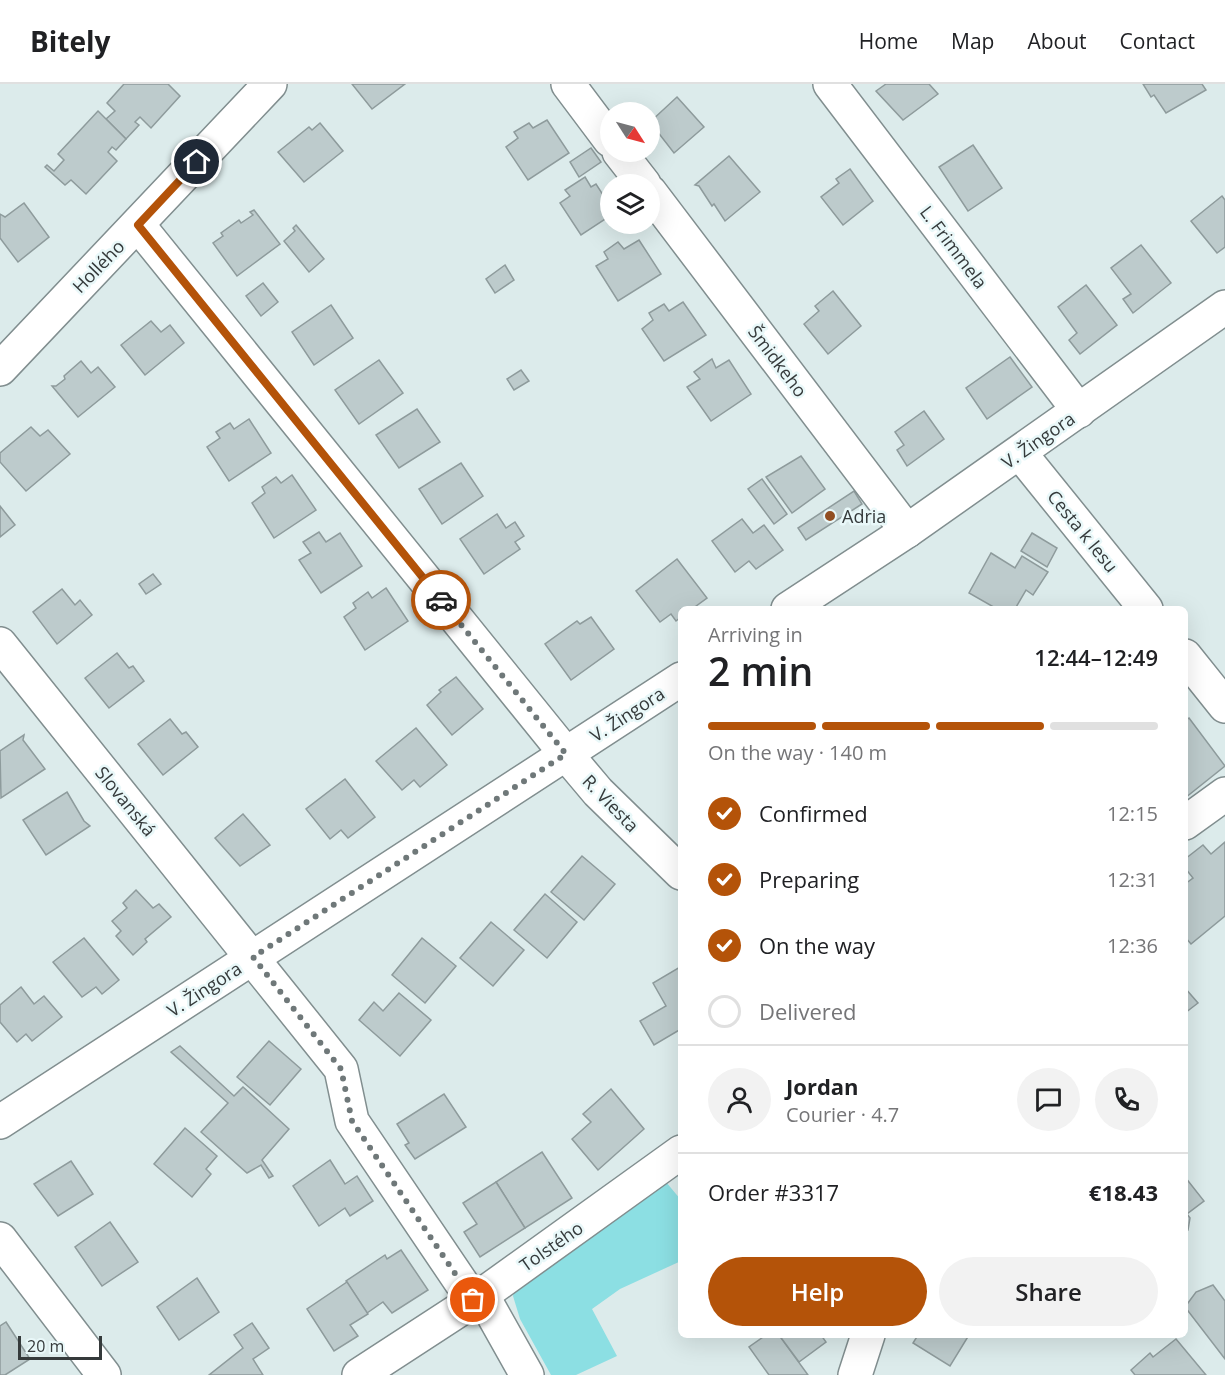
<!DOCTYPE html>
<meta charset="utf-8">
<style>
body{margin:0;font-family:"Open Sans",sans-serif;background:#f2f2f2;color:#202124;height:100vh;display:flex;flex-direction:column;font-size:22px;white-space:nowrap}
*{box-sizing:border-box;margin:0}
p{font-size:20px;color:#757577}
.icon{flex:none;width:33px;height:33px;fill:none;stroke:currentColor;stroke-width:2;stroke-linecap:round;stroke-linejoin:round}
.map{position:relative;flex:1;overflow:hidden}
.drawer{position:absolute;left:678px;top:522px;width:510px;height:732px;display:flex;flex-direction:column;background:#fff;border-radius:9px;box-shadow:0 6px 24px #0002}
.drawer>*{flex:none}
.needle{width:39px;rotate:126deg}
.fabs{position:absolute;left:600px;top:18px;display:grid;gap:12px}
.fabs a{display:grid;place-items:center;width:60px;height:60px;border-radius:50%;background:#fff;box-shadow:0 6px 24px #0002;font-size:30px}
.scale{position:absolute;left:18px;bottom:15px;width:84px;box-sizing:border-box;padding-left:6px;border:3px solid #353a3b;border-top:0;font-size:16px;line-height:21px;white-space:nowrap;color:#353a3b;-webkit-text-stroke:4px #e9f8f9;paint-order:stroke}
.pin{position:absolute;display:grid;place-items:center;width:51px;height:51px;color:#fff;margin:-26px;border:3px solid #fff;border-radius:50%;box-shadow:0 2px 6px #0007}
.courier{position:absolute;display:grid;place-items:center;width:60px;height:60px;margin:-30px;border:4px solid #b45309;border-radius:50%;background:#fff;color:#222;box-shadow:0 2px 8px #0007}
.summary em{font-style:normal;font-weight:600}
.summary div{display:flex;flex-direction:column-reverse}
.summary{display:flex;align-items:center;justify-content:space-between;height:102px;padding:0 30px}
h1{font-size:39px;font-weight:600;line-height:45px}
.bar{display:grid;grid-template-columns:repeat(4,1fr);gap:9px 6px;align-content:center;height:72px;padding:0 30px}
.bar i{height:8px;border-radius:4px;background:#e0e0e0}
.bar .on{background:#b45309}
.bar p{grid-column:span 4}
.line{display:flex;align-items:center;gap:15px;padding:0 30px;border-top:2px solid #e0e0e0}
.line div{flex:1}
.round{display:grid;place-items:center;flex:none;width:63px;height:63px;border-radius:32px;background:#f2f2f2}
ol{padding:0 30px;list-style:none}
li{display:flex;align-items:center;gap:18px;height:66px}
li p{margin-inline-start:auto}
li .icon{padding:6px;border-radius:50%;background:#b45309;color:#fff;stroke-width:4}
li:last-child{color:#757577}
li i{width:33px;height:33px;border:3px solid #e0e0e0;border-radius:50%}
.action{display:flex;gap:12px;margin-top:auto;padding:12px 30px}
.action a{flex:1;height:69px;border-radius:36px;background:#b45309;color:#fff;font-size:24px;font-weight:600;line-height:69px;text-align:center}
.action a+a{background:#f2f2f2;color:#202124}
header{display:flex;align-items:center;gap:36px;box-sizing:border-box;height:84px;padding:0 30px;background:#fff;border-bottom:2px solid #e0e0e0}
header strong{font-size:28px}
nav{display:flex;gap:33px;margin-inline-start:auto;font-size:21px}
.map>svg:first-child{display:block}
.green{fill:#8cdfe3}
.building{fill:#bdcbcc;stroke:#8e9b9c;stroke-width:1.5}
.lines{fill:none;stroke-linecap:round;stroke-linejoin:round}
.minor-casing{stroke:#818e8f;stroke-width:36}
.minor{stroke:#fff;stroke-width:33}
.done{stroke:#6f7879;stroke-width:6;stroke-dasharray:0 10.8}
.route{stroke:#b45309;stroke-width:8}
.poi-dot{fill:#924e22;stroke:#e9f8f9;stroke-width:2}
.labels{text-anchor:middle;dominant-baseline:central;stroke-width:5;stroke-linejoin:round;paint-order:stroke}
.street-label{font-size:18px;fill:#353a3b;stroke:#e9f8f9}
.poi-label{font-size:18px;fill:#353a3b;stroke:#e9f8f9;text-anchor:start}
</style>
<header>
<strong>Bitely</strong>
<nav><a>Home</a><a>Map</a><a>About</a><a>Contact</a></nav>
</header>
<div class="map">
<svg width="1225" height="1291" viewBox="0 0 1225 1291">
<rect width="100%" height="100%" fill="#dcebeb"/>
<!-- green -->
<polygon class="green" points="666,1098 681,1116 681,1177 620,1205 592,1225 617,1272 576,1291 551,1291 520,1235 513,1212 517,1195"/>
<!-- building -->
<g class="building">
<polygon points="124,0 168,0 180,12 151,44 140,33 135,38 139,41 126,55 106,35 115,27 107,19"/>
<polygon points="352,0 405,0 372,25"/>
<polygon points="886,0 929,0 938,10 903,36 876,7"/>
<polygon points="1143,0 1202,0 1206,6 1166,29 1154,11 1151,13"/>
<polygon points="677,13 704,43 674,69 650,38"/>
<polygon points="98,27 126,55 116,66 112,63 108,68 117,77 86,110 71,96 65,101 45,83 47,81 54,87 64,76 58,70"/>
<polygon points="547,36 569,69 528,96 506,63 518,54 514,48 529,39 533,44"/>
<polygon points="320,39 343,67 304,98 278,68 309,43 312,46"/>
<polygon points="973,61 1002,104 968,127 939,83"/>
<polygon points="591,64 601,78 579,93 570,78"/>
<polygon points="729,72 760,108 725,137 714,120 712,122 699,102 695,101"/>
<polygon points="850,85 873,117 843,141 821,113 839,99 836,95"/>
<polygon points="585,93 591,103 596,100 607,117 610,132 581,151 560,119 570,112 565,106"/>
<polygon points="1222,112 1225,116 1225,163 1217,169 1191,137"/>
<polygon points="24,119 49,153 18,178 0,154 0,130 5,133"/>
<polygon points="254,126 280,160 237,192 213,159 223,152 221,149 239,136 241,139 253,131 250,128"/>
<polygon points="296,141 324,175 309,188 284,157 295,147 293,144"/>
<polygon points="639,156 661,190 618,217 596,182 608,175 604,168 618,158 624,165"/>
<polygon points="1141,161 1171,199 1133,229 1123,215 1131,210 1111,184"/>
<polygon points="505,181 514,196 495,209 486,195"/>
<polygon points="263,199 278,218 261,232 246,212"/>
<polygon points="1086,201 1117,241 1080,270 1069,256 1077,249 1058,223"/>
<polygon points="833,207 861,242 828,270 804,240 819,227 815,222"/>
<polygon points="683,218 706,251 664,277 642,245 653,236 649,229 664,220 669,227"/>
<polygon points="331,221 353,254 314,281 292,248"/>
<polygon points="151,237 161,248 170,241 184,259 145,291 121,261"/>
<polygon points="1010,273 1032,303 987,335 966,304"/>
<polygon points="712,275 716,284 729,276 751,310 711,337 687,303 700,295 694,288"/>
<polygon points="379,276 403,309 359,340 335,306"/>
<polygon points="81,277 91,289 98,283 115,303 78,333 52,302 56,302 65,295 64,292"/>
<polygon points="521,286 529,297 514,306 507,295"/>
<polygon points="417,325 440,358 399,384 376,351"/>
<polygon points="924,327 944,355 907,382 897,366 904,361 895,348"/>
<polygon points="249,335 271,369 229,397 207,363 220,354 216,348 230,339 234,345"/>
<polygon points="31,343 40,352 48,346 70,370 26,407 0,378 0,369"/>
<polygon points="801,372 825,405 792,429 766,393"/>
<polygon points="461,379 483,412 442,440 419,405"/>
<polygon points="292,391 316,426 274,454 252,419 265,409 262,403 276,393 281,399"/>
<polygon points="762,395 787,430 774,440 748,405"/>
<polygon points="854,407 862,420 806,456 798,444"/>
<polygon points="0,422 15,441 0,453"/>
<polygon points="497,430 506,444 515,438 524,452 515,458 520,465 484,490 460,455"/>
<polygon points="742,435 753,449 764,441 783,466 756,485 749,477 735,488 712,457"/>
<polygon points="319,448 326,458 340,449 362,482 321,509 299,476 311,469 303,458"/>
<polygon points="1032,449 1057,464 1047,483 1021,467"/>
<polygon points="991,469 1015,484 1022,472 1048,488 1033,511 1026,506 1015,525 997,525 969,509"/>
<polygon points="677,475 707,514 692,525 681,525 681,533 676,537 671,530 660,538 636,507"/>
<polygon points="153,490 161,500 146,510 139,500"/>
<polygon points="386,504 408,537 365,566 344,533 356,524 353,519 368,508 372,514"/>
<polygon points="62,505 75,521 80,516 92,531 57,560 33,528"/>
<polygon points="591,533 614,565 571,596 545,560 577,537 580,540"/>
<polygon points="117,569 129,584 133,582 144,597 109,624 85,594"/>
<polygon points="456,593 483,625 452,651 427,621 441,608 439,606"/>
<polygon points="1189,634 1225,682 1185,714 1185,637"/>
<polygon points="170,635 182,650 186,648 198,663 163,691 138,660"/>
<polygon points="416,644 447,681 420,703 414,696 402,706 376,677"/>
<polygon points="24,651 23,656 45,685 1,714 0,667"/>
<polygon points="345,695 375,733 348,754 341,746 330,755 306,725"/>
<polygon points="67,708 84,737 90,742 46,771 23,736"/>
<polygon points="243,730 270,761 240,782 215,754"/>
<polygon points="1225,758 1225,832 1191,860 1185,853 1185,800 1193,794 1185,784 1185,775 1203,761 1211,770"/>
<polygon points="582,772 615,800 584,836 551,808"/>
<polygon points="136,806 153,824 159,820 171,833 145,855 147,858 133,871 116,852 121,847 112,837 127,824 123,819"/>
<polygon points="545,810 577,838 547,874 514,846"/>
<polygon points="491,838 524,866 493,902 460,874"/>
<polygon points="84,854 119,896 102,910 96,903 82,913 53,878"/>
<polygon points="422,854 456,882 425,919 392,891"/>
<polygon points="680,883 681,945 654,961 640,937 666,922 653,899"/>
<polygon points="21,903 34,920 44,912 62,933 32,957 26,950 17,958 0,938 0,921"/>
<polygon points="1185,904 1198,919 1185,929"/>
<polygon points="399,909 431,936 400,972 359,936 374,918 383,927"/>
<polygon points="269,957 301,985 270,1021 237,993"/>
<polygon points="180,962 234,1012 243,1003 289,1045 262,1076 273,1092 269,1094 261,1081 247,1089 201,1048 228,1019 171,968"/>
<polygon points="611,1005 644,1045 598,1086 572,1055 591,1038 583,1030"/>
<polygon points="444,1010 466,1043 415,1075 405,1061 409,1059 397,1040"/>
<polygon points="185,1044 217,1072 206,1085 211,1090 192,1113 154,1080"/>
<polygon points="542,1068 572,1114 525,1144 496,1098"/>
<polygon points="330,1076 345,1100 357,1092 373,1117 350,1132 345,1124 319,1142 293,1102"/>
<polygon points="71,1077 93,1110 58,1132 34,1100"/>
<polygon points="1185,1093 1204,1117 1187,1130 1190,1134 1188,1146 1185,1146"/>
<polygon points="496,1098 525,1144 480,1173 464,1148 477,1140 463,1119"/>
<polygon points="110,1138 138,1178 102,1202 75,1163"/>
<polygon points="401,1166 428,1206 392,1229 383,1218 367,1229 346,1197 385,1171 387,1175"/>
<polygon points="197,1194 219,1228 179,1256 157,1223"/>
<polygon points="347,1198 368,1230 350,1241 358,1252 334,1267 307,1225"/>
<polygon points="1213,1201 1225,1217 1225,1275 1185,1223 1196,1208"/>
<polygon points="6,1238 30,1275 5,1291 0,1291 0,1242"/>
<polygon points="252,1239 269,1264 253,1275 263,1291 209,1291 243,1264 234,1251"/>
<polygon points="766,1251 779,1251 808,1291 769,1291 749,1263"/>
<polygon points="779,1251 821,1251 826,1258 799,1278"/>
<polygon points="918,1251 969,1251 950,1282 913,1259"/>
<polygon points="1176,1255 1206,1291 1135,1291 1131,1286 1150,1269 1153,1273"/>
</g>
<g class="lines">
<!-- minor casing -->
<g class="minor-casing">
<g id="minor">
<polyline points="568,0 610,56"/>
<polyline points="830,0 1079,327"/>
<polyline points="619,68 644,100"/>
<polyline points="650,108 907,447"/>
<polyline points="138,141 566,670 598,708 681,789"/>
<polyline points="0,285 270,0"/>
<polyline points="1020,369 1146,525"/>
<polyline points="788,525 907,447 1225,223"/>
<polyline points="0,560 341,985 352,1037 473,1216"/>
<polyline points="1185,572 1225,622"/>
<polyline points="1185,739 1225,710"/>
<polyline points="0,1038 681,595"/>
<polyline points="0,1155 104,1291"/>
<polyline points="482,1211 527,1291"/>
<polyline points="359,1291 482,1211 681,1068"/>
<polyline points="855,1291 868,1251"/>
</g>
</g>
<!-- minor -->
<use href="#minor" class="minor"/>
</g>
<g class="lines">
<!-- done -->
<polyline class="done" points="441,516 566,670 253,873 341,985 352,1037 473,1216"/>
<!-- route -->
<polyline class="route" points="197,78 138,141 441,516"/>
</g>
<!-- markers -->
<circle class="poi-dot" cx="830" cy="432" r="6"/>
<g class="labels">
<!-- street labels -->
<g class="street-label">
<text transform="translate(954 163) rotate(53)">L. Frimmela</text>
<text transform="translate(98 182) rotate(-46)">Hollého</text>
<text transform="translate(778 277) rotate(53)">Šmidkeho</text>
<text transform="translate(1038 356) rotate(-35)">V. Žingora</text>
<text transform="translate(1083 447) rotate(51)">Cesta k lesu</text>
<text transform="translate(627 630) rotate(-33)">V. Žingora</text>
<text transform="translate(126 717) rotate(51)">Slovanská</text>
<text transform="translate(611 719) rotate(46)">R. Viesta</text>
<text transform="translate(204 905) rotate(-33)">V. Žingora</text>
<text transform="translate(551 1162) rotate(-35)">Tolstého</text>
</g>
<!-- poi labels -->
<g class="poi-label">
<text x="842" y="432">Adria</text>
</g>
</g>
</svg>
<div class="fabs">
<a><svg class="needle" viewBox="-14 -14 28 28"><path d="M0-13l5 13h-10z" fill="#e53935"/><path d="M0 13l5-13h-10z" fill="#757577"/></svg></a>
<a><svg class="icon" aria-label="layers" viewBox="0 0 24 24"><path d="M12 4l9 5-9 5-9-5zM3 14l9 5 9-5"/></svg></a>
</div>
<div class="scale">20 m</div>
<div class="pin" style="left:473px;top:1216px;background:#ea580c"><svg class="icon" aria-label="bag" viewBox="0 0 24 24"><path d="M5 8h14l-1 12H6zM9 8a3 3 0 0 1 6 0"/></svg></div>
<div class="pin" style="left:197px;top:78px;background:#1f2937"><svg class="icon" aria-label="home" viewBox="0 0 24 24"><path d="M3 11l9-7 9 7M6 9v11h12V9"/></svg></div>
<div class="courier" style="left:441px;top:516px"><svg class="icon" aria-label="car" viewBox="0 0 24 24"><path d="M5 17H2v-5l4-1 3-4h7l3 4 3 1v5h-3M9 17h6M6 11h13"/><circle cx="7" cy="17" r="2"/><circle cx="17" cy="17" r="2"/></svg></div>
<section class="drawer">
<div class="summary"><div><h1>2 min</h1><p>Arriving in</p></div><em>12:44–12:49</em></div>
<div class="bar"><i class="on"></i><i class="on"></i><i class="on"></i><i></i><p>On the way · 140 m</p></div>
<ol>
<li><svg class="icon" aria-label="check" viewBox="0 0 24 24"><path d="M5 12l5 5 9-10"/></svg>Confirmed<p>12:15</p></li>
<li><svg class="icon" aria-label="check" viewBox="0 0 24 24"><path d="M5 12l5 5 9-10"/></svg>Preparing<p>12:31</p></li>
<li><svg class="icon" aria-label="check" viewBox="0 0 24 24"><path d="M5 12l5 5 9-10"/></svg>On the way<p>12:36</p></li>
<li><i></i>Delivered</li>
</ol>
<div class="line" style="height:108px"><a class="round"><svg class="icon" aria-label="person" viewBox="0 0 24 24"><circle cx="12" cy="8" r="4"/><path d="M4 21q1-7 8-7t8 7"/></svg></a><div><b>Jordan</b><p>Courier · 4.7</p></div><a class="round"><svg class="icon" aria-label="chat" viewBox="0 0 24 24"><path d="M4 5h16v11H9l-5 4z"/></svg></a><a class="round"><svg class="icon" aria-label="phone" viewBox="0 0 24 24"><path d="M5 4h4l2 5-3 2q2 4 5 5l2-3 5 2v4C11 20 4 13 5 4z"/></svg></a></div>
<div class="line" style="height:78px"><div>Order #3317</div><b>€18.43</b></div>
<div class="action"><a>Help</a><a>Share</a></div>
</section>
</div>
